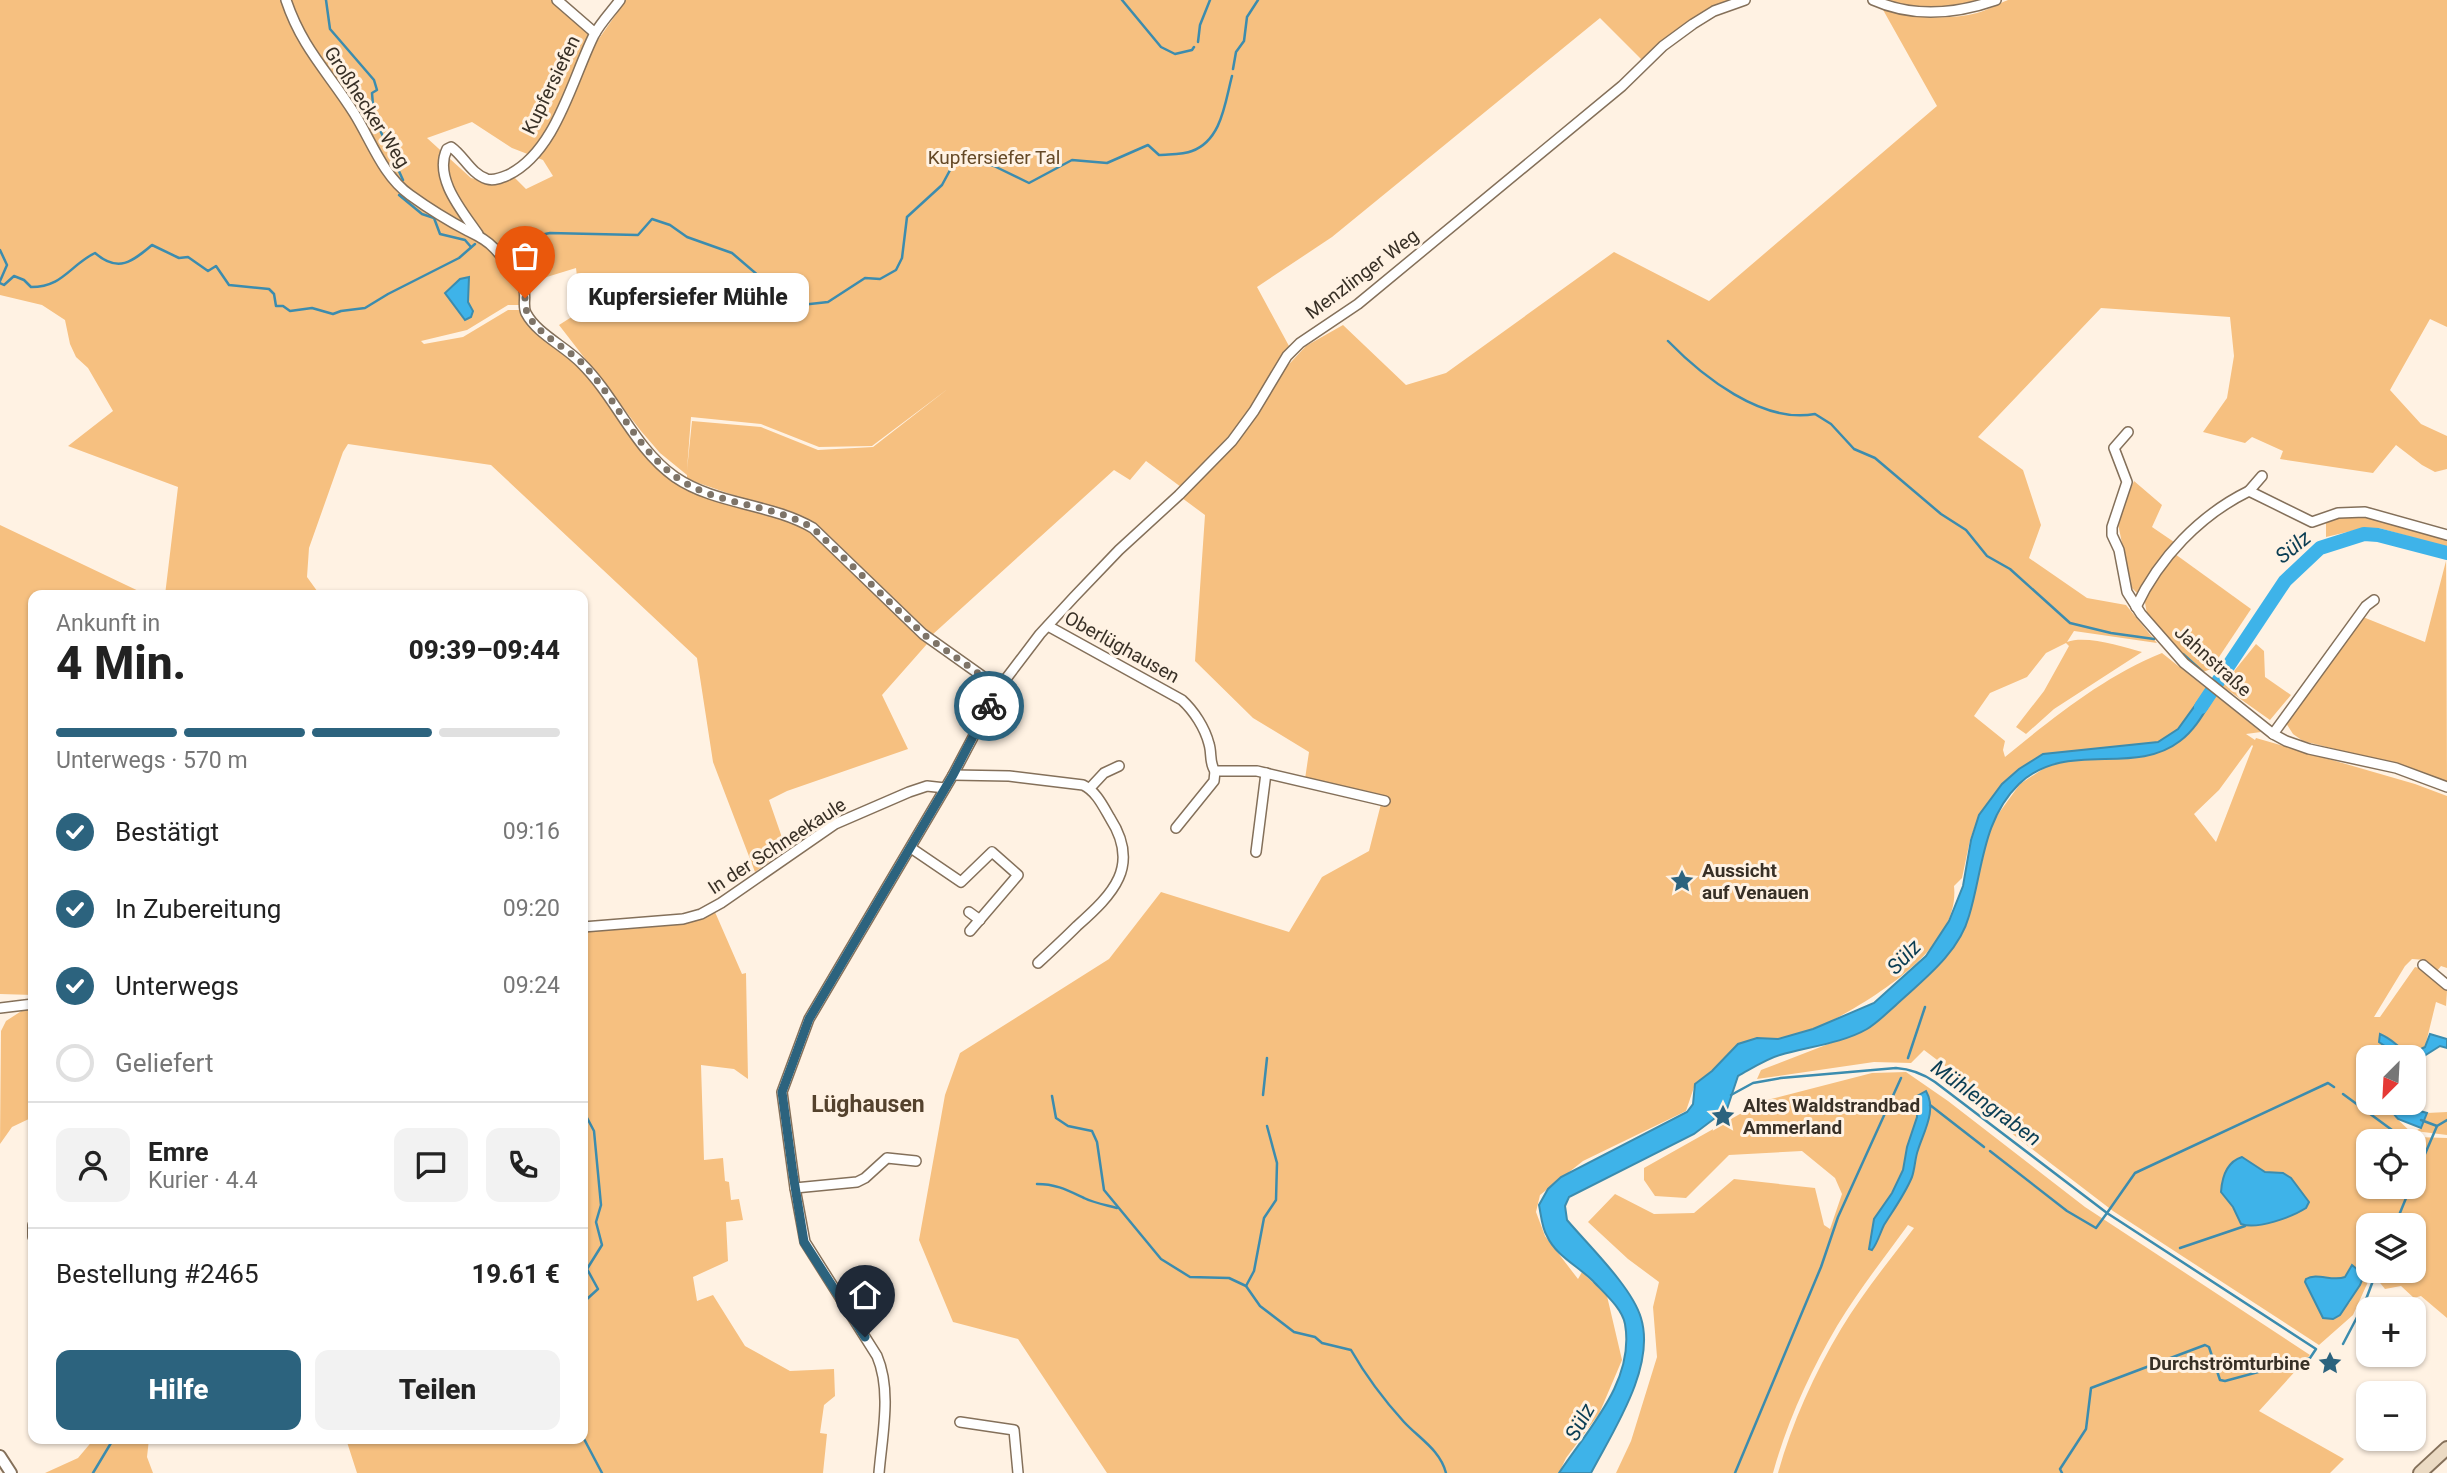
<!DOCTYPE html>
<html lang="de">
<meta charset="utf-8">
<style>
body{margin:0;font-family:Roboto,sans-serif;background:#f2f2f2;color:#222;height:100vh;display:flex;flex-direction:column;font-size:26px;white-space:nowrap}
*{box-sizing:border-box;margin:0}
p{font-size:23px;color:#767676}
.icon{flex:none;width:38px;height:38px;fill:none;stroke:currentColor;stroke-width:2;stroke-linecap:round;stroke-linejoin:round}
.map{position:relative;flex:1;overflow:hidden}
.details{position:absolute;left:28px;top:590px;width:560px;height:854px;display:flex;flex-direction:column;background:#fff;border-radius:14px;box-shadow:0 2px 5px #0004}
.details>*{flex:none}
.needle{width:46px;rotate:204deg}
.tools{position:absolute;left:2356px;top:1045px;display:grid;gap:14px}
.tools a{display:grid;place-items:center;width:70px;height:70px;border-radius:14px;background:#fff;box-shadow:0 2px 5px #0004;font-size:35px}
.pin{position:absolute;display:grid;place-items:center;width:60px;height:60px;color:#fff;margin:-72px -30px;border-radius:50% 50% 50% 0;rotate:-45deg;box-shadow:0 0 7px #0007}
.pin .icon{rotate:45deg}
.courier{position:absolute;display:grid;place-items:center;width:70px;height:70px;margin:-35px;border:5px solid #2c637e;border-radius:50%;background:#fff;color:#222;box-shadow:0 2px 9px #0007}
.bubble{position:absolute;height:49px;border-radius:14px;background:#fff;box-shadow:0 2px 5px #0004;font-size:23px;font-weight:800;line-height:49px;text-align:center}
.head em{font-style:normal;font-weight:800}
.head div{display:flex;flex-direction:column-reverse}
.head{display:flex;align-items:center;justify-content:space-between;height:119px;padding:0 28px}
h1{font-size:46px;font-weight:800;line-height:52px}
.bar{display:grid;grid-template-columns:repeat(4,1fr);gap:10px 7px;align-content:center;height:84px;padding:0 28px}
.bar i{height:9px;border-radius:5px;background:#e0e0e0}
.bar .current{background:#2c637e}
.bar p{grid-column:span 4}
.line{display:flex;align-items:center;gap:18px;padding:0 28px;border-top:2px solid #e0e0e0}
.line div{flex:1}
.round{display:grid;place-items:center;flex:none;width:74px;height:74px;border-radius:14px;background:#f2f2f2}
ol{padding:0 28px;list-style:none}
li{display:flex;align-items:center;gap:21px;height:77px}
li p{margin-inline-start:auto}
li .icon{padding:7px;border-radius:50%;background:#2c637e;color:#fff;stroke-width:4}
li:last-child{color:#767676}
li i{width:38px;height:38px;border:4px solid #e0e0e0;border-radius:50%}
.action{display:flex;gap:14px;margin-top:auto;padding:14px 28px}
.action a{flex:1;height:80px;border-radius:14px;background:#2c637e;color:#fff;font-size:28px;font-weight:800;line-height:80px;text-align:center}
.action a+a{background:#f2f2f2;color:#222}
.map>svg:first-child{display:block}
.green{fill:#f6c080;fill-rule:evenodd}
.water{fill:#3eb3e9;stroke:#3c8cae;stroke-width:2}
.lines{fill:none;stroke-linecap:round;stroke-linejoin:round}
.stream{stroke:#3c8cae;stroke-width:2.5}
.river{stroke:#3eb3e9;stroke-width:14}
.minor-casing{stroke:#84705a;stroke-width:12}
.tertiary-casing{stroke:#84705a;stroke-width:14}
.secondary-casing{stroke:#84705a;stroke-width:16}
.minor{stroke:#fff;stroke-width:9}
.tertiary{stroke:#fff;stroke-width:10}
.secondary{stroke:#ebdac3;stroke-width:12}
.done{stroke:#7e7468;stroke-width:7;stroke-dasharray:0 12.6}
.route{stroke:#2c637e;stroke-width:9}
.labels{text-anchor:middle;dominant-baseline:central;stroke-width:6;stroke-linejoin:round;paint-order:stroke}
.street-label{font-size:19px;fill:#383026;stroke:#fff2e3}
.park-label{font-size:19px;fill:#654926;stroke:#fff2e3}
.poi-label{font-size:19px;font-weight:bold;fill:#383026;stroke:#fff2e3;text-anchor:start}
.water-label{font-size:21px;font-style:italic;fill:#0a3d53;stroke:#fff2e3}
.quarter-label{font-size:23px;font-weight:bold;fill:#54422d;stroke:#fff2e3}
</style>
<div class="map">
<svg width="2447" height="1473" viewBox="0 0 2447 1473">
<rect width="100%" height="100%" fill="#fff2e3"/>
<!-- green -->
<g class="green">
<path d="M0 0H556L588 31 590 36 598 40 626 0H1732C1696 11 1670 35 1642 60L1600 18 1332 237 1257 287 1289 346 1240 424 1181 487 1146 461 1130 480 1114 470 932 635 817 524 687 479V475L660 453 641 431 559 325 581 311 576 268 524 284 500 258C510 273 522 287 522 305H508L467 330 421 341 424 344 463 337 508 310H521L589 378 648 459 671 479 717 501 743 505 815 531 873 592 927 644 882 695 908 749 787 791 769 800 786 849 755 872 713 762 697 658 491 465 348 444 343 452 309 548 307 577 320 595H165L178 487 68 446 113 411 88 368 76 357 70 344 65 320 42 305 0 295ZM472 122 512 148 543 160 553 176 526 189 514 177 491 183 471 178 427 138ZM949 388 873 447 818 450 761 427 692 421 687 470 691 417 761 424 819 447 872 446Z"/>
<path d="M1885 0H1982C1951 12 1916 9 1885 0Z"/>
<path d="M2008 0H2447V327L2430 319 2390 390 2421 424 2447 436V469L2435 472 2422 465 2396 445 2373 473 2280 459 2283 451 2252 437 2245 443 2203 432 2227 398 2234 356 2230 317 2101 308 1978 437 2023 470 2041 525 2029 558 2087 598 2126 605 2157 643 2074 631 2067 642C2087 635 2122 647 2142 652L2054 709 2026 734 2016 727 2044 691 2069 646 2066 643 2046 653 2027 677 1990 693 1974 716 2005 741 2003 750 2005 757C2054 717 2103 677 2162 653L2207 689 2178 729 2158 742 2043 754 1979 815 1970 840 1962 878 1954 886C1964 979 1764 1053 1695 1084L1686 1111 1583 1161 1540 1195 1536 1212 1545 1236 1578 1279 1582 1272 1607 1296 1622 1360 1599 1414 1566 1458 1559 1473H1107L1018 1339 953 1322 919 1240 945 1095 960 1053 1109 959 1161 892 1289 932 1322 877 1369 851 1383 796 1305 779 1309 752 1253 718 1195 661 1205 515 1182 498 1235 443 1253 421 1278 376 1306 346 1343 325 1406 385 1446 373 1614 252 1709 301 1937 106 1882 8C1912 17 1946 21 1977 13 1988 10 1998 4 2008 0Z"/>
<polygon points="2134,481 2162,505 2152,527 2174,542 2156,564 2138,594 2131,587 2117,519"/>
<polygon points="2343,515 2381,520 2447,539 2447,547 2379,528 2360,529 2326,537 2326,522"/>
<polygon points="0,525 147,595 33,595 33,995 0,994"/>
<polygon points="2175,554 2251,609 2211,669 2203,672 2171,646 2147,614 2144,597"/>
<polygon points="2446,561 2447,782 2398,765 2303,741 2293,734 2286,723 2363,617 2425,642"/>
<polygon points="2256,644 2264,651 2265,677 2291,695 2270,720 2222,686"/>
<path d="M2215 695 2261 732 2246 734 2255 740 2256 738 2415 784 2447 796V968L2441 966 2437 971 2425 960 2412 959 2405 966 2374 1017H2380L2415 967 2422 969 2447 991 2446 1006 2436 1002 2425 1047C2402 1060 2401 1041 2380 1034L2379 1042 2392 1052 2387 1057H2368V1102L2383 1103 2390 1112 2416 1137 2447 1138V1318L2421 1296 2414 1298 2401 1286 2385 1289 2372 1273 2353 1315 2319 1345 2113 1211 2002 1126 2011 1116 1924 1050 1911 1063 1874 1062 1757 1079 1761 1070 1867 1029 1924 979 1949 953 1969 918 1991 824 2020 784 2046 767 2072 759 2146 756 2194 728ZM2252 745 2253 746 2216 842 2194 814 2219 790ZM2368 1141H2413V1186H2368ZM2242 1157 2265 1172 2283 1173 2285 1217C2272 1222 2256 1229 2241 1224L2233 1207 2221 1192ZM2368 1225H2413V1270H2368ZM2350 1267 2362 1280 2350 1302 2334 1319 2312 1276 2337 1280 2345 1277Z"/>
<path d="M715 912 742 974 746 973 748 1079 734 1069 701 1065 704 1160 723 1158 725 1181 729 1182 731 1200 739 1199 743 1220 726 1222 728 1261 693 1277 697 1301 713 1295 745 1346 790 1371 834 1369 835 1396 824 1405 820 1433 827 1434 823 1473H357L346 1439 583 1438V932C621 928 683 929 715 912Z"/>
<polygon points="23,1010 33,1010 33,1117 12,1127 0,1144 1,1031 6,1021"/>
<path d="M1906 1072 1948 1101 2085 1207 2310 1355 2259 1411 2344 1459 2330 1473H1778C1792 1423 1814 1374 1841 1329 1862 1294 1889 1261 1914 1228L1908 1225C1884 1258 1858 1291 1837 1326 1810 1372 1787 1422 1773 1473H1616L1631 1441 1657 1357 1653 1307 1659 1282 1628 1259 1588 1222 1615 1194 1654 1214 1694 1213 1734 1179 1815 1188 1824 1225 1830 1229 1842 1194 1835 1178 1802 1151 1729 1155 1686 1198 1655 1196 1644 1180V1168L1763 1101 1872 1073Z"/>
<polygon points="2447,1112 2447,1135 2415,1131 2421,1128 2427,1113"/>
<polygon points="94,1439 149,1439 147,1457 153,1473 45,1473 78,1458"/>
</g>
<!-- water -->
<g class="water">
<polygon points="469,277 468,302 473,311 471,317 465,320 445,293 460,279"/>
<path d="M2207 689 2215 695C2205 711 2196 729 2180 741 2134 777 2066 739 2019 784 1982 820 1983 870 1969 916 1959 953 1923 980 1896 1005 1887 1013 1877 1023 1867 1029 1843 1043 1807 1047 1780 1055 1766 1059 1751 1069 1738 1076L1727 1109 1694 1134 1569 1197 1565 1206 1567 1220C1588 1245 1632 1287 1641 1318 1656 1367 1613 1431 1591 1473H1559C1588 1429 1635 1381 1625 1324 1622 1308 1604 1293 1593 1281 1578 1266 1556 1256 1547 1236 1542 1228 1541 1215 1539 1205L1548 1189 1561 1177 1687 1112 1693 1104 1695 1084 1712 1071 1738 1044 1757 1038 1778 1039 1813 1029 1874 1003 1926 956 1949 921 1963 886 1971 840 1979 815 2002 784 2019 769 2043 754 2158 742 2178 729Z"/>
<path d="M2380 1034C2402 1043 2401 1060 2425 1047L2430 1034 2447 1039V1048L2440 1046 2413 1063V1057H2388L2392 1051 2379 1042Z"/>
<path d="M1926 1091C1937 1110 1924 1131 1918 1150 1915 1158 1915 1168 1912 1177 1905 1194 1894 1209 1884 1225 1880 1233 1878 1242 1872 1250L1869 1249 1874 1219 1892 1193 1903 1170 1907 1147 1917 1117V1096Z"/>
<polygon points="2384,1103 2410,1103 2420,1111 2427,1113 2421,1128 2398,1119"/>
<path d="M2242 1157 2265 1172 2283 1173 2291 1178 2309 1202 2306 1208C2292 1217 2257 1230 2241 1224L2233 1207 2221 1192C2222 1177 2226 1162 2242 1157Z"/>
<path d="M2352 1265 2358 1270 2362 1280 2360 1285 2340 1315 2333 1319 2323 1318 2305 1282 2306 1279C2317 1272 2332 1282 2345 1277Z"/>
</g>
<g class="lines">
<!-- stream -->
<g class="stream">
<polyline points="326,0 330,29 374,80 377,90 372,93 374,117 403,180"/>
<polyline points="1122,0 1161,47 1175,54 1192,50 1194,47"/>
<polyline points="1198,42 1200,25 1210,0"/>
<polyline points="1233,69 1236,52 1244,41 1247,17 1258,0"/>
<polyline points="399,195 422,214 434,218 440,234 465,240 471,247"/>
<path d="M501 243 550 233 638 235 652 219 670 225 687 237 732 253 787 300 801 305 828 302 865 278 880 279 896 270 902 258 907 217 942 185 956 159 994 166 1029 183 1072 160 1107 163 1148 145 1159 155C1169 154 1183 155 1192 151 1222 140 1225 102 1232 76"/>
<polyline points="0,250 7,265 0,281"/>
<path d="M0 283 4 285 14 276 24 280 31 287C63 287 69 266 95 253 118 273 132 262 152 245L179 258 188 257 208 271 216 266 229 285 269 289 274 294 276 306H283L290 311 312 308 333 314 341 311 365 308 388 294 459 258 475 244"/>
<path d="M1668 341C1702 376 1762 424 1815 414L1831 424 1854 449 1875 458 1941 514 1966 530 1987 556 2010 569 2070 623 2111 633 2154 639"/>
<polyline points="2183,654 2203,672"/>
<polyline points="1908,1058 1925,1007"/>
<polyline points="2343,1094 2407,1141"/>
<polyline points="1263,1095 1267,1058"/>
<path d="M1731 1095 1753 1083 1781 1078 1896 1068C1911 1069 1922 1073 1935 1082L2107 1213 2135 1173 2328 1083 2334 1087"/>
<path d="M1052 1096 1056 1118 1068 1126 1092 1131 1097 1142 1104 1190 1161 1259 1190 1277 1229 1278 1246 1286 1260 1306 1294 1332 1315 1337 1322 1343 1351 1350C1366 1376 1384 1400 1404 1422 1420 1439 1440 1450 1446 1473"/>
<polyline points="583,1102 585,1114 594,1131 601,1205 596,1222 602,1245 587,1269 598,1289 587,1299 583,1310"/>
<polyline points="1930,1105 1984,1147"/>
<polyline points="2421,1120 2437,1126"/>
<polyline points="1990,1151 2067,1211 2096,1228 2107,1213 2316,1349 2310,1358 2225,1381 2220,1380 2209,1347 2205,1345 2091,1388 2086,1429 2060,1469 2062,1473"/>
<polyline points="2413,1182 2437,1126 2447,1120"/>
<path d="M1037 1184C1056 1184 1067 1190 1084 1198 1094 1203 1106 1205 1117 1208"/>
<polyline points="2395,1225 2411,1186"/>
<polyline points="2180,1248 2245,1226"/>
<polyline points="1246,1286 1254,1271 1264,1218 1276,1200 1277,1163 1267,1126"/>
<polyline points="2343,1344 2365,1302 2377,1270"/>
<polyline points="583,1437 602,1473"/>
<polyline points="93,1473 114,1438"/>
<polyline points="1735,1473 1821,1267 1838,1217 1901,1078"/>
</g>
<!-- river -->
<polyline class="river" points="2201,707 2285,581 2320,548 2364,534 2378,535 2447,553"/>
<!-- minor casing -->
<g class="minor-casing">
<g id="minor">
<path d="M286 0C302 48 328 72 354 113 371 140 383 176 410 195 428 208 449 221 468 231 478 236 487 240 495 249 504 259 517 274 523 287 527 296 522 305 526 313 537 334 565 346 581 363 616 397 634 448 675 477 716 505 770 503 813 528L923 634 999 688"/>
<polyline points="557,0 595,33"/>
<path d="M1873 0C1913 18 1956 14 1996 0"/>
<path d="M478 234C463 212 433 178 447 149L451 147C464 156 471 174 487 179 494 181 501 178 508 175 556 152 572 79 594 35 601 22 612 11 620 0"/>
<polyline points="2128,432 2114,448 2127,482 2112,527 2112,535 2119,550 2127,592 2141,614 2184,663 2273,734 2286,741 2309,749 2396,768 2447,787"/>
<polyline points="2249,491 2262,476"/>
<path d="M2136 607C2159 558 2200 515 2249 491L2312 522 2338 513 2365 512 2447 535"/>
<path d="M1048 626 1182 700C1194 711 1205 728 1209 744 1212 753 1209 763 1215 771H1257L1385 801"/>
<polyline points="2273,734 2366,606 2374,600"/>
<path d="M953 775 1009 776 1083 785C1096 791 1103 806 1110 818 1141 866 1113 894 1077 926 1064 939 1051 951 1038 963"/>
<polyline points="1090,788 1104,773 1119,766"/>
<polyline points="1176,828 1214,781 1215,771"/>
<polyline points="911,848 961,882 992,852 1018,875 970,931"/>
<polyline points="1256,852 1266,773"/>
<polyline points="969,912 980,920"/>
<polyline points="583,927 683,919 701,914 721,903 835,824 909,792 927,786 945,788"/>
<polyline points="2423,965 2447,985"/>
<polyline points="0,1008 33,1004"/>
<polyline points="795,1188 857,1182 865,1178 887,1158 916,1161"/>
<polyline points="33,1225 33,1237"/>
<polyline points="960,1422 1014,1430 1018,1473"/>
<path d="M879 1473C882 1436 892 1391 877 1356L805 1242 795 1188 782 1092 809 1019 953 775 999 688 1040 634 1074 597 1119 550 1179 495 1232 441 1254 411 1287 356 1300 343 1358 304 1622 86 1663 46 1693 24 1714 11 1745 0"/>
</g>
</g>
<!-- tertiary casing -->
<g class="tertiary-casing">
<polyline id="tertiary" points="0,1456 11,1473"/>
</g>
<!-- secondary casing -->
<g class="secondary-casing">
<polyline id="secondary" points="2420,1473 2447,1448"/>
</g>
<!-- minor -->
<use href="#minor" class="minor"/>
<!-- tertiary -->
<use href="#tertiary" class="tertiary"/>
<!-- secondary -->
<use href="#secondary" class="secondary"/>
</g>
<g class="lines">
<!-- done -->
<path class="done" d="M525 298C522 328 565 345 583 364 620 403 639 457 687 484 727 506 774 505 813 528L923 634 999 688 989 706"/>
<!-- route -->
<polyline class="route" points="865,1337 804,1242 793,1174 782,1092 809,1019 953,775 989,706"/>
</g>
<!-- icons -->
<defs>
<g id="sight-bare" transform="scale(1.89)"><path d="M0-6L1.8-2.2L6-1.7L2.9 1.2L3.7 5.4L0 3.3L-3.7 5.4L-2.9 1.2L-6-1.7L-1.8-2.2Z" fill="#2c637e" stroke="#fff2e3" stroke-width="2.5" paint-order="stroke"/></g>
</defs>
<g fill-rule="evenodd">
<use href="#sight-bare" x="1682" y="881"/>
<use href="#sight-bare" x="1723" y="1116"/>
<use href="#sight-bare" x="2330" y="1363"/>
</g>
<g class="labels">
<!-- street labels -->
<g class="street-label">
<text transform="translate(551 85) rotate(-64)">Kupfersiefen</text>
<text transform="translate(367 107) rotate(57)">Großhecker Weg</text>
<text transform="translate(1362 274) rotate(-37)">Menzlinger Weg</text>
<text transform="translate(1122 647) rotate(29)">Oberlüghausen</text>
<text transform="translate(2213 661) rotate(42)">Jahnstraße</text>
<text transform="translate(777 846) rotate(-33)">In der Schneekaule</text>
</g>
<!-- park labels -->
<g class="park-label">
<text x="994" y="157">Kupfersiefer Tal</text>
</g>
<!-- poi labels -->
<g class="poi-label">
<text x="1702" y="870">Aussicht<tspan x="1702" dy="22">auf Venauen</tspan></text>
<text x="1743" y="1105">Altes Waldstrandbad<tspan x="1743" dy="22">Ammerland</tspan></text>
<text x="2310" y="1363" text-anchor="end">Durchströmturbine</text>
</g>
<!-- water labels -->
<g class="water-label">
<text transform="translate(2293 547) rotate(-39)">Sülz</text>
<text transform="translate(1904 957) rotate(-46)">Sülz</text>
<text transform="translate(1986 1103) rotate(36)">Mühlengraben</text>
<text transform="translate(1580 1422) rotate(-61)">Sülz</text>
</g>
<!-- quarter labels -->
<g class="quarter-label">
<text x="868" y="1104">Lüghausen</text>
</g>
</g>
</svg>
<div class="tools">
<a><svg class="needle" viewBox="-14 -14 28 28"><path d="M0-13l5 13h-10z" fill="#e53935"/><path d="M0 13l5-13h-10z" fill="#767676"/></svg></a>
<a><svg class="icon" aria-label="locate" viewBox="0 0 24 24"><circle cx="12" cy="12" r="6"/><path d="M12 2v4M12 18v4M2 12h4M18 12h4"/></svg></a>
<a><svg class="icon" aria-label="layers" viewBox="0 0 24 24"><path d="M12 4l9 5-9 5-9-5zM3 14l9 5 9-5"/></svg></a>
<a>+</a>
<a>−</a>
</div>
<div class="pin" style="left:525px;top:298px;background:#ea580c"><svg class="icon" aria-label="bag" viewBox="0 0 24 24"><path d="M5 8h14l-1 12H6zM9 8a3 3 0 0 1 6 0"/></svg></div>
<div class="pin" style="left:865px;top:1337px;background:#1f2937"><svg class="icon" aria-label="home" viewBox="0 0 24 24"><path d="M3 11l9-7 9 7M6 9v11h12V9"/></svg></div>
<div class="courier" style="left:989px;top:706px"><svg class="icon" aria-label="bike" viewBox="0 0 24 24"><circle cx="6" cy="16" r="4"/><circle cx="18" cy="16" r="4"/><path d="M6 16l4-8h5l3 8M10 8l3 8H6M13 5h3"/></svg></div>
<div class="bubble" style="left:567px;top:273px;width:242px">Kupfersiefer Mühle</div>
<section class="details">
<div class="head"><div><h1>4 Min.</h1><p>Ankunft in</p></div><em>09:39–09:44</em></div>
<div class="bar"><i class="current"></i><i class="current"></i><i class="current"></i><i></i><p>Unterwegs · 570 m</p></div>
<ol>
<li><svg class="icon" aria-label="check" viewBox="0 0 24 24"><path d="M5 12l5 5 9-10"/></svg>Bestätigt<p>09:16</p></li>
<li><svg class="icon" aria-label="check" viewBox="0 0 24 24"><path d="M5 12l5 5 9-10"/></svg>In Zubereitung<p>09:20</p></li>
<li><svg class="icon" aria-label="check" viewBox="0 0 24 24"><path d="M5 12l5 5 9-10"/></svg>Unterwegs<p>09:24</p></li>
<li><i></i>Geliefert</li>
</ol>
<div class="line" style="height:126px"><a class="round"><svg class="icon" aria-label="person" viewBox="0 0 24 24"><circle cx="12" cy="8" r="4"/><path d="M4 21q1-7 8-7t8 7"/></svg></a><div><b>Emre</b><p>Kurier · 4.4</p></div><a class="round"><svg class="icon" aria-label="chat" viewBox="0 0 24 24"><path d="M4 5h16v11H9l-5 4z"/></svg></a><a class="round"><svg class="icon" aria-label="phone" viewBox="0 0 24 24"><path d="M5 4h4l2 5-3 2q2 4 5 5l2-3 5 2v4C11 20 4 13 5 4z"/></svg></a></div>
<div class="line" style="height:91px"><div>Bestellung #2465</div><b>19.61 €</b></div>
<div class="action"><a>Hilfe</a><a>Teilen</a></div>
</section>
</div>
